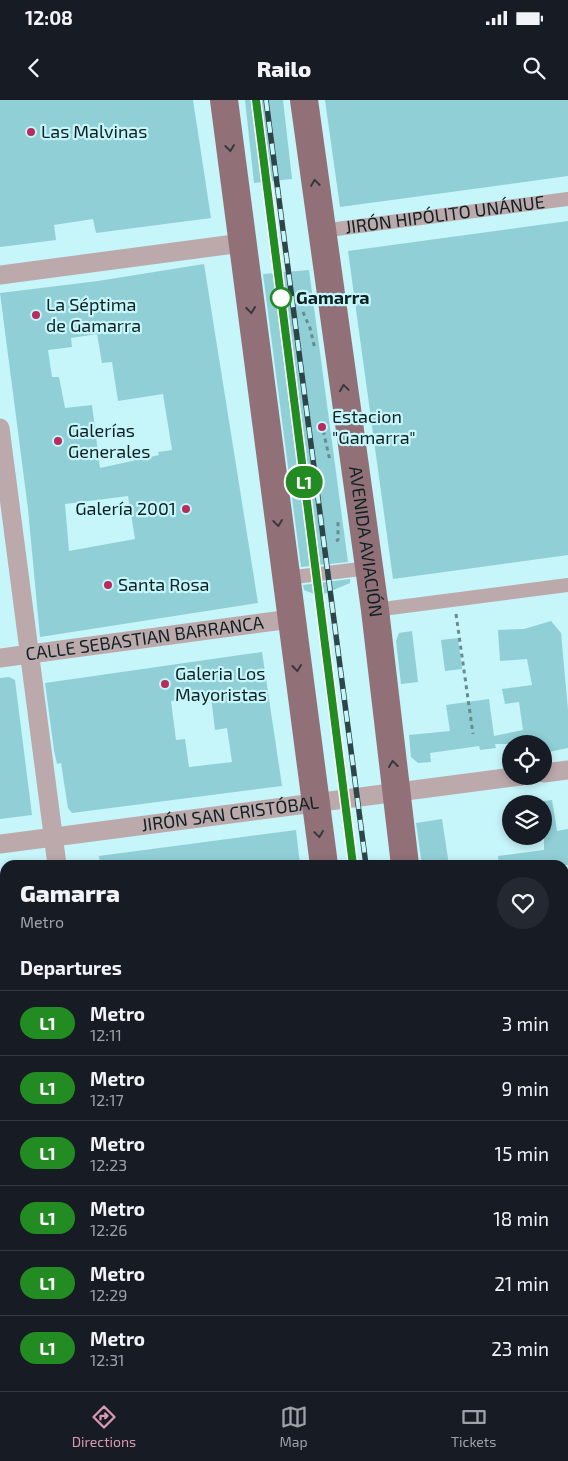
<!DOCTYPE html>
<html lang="en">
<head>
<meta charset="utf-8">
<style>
  :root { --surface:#171b24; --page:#242831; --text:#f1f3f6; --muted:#9ea1a6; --line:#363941; --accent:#d899b1 }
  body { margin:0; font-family:"Exo 2",sans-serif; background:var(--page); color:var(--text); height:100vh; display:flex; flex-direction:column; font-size:19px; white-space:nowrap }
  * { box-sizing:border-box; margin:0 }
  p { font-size:16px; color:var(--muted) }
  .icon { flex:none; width:28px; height:28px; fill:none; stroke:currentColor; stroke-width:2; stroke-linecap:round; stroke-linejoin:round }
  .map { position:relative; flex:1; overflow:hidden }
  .details { position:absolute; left:0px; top:760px; width:569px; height:531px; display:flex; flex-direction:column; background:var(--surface); border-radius:15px 15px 0 0; box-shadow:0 2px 8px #0003 }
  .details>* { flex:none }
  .badge { padding:0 10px; border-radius:16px; font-size:18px; line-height:32px }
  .fabs { position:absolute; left:502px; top:635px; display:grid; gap:10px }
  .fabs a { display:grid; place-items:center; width:50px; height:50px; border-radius:50%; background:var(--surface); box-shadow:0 2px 8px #0003; font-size:25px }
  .map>.badge { position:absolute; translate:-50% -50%; box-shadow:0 0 0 2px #fff }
  h2 { padding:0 20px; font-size:19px; line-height:45px }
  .round { display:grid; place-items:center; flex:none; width:52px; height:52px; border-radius:26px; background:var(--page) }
  .headline { display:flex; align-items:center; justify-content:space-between; height:85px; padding:0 20px }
  h1 { font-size:24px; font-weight:800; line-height:38px }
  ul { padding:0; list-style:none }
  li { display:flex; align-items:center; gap:15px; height:65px; padding:0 20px; border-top:1px solid var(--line) }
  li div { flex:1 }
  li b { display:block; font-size:19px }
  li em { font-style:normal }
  li .badge { min-width:55px; font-weight:700; text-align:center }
  .status { display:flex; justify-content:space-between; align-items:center; height:35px; padding:0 25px; background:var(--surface); direction:ltr }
  .status svg { height:14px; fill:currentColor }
  header { display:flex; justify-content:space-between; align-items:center; height:65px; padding:0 20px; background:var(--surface); font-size:22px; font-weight:800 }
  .tab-bar { display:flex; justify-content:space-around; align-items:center; height:70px; border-top:1px solid var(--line); background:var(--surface); font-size:14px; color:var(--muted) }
  .tab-bar a { display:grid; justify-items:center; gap:2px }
  .tab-bar .selected { color:var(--accent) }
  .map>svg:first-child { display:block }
  .building { fill:#90cfd6; fill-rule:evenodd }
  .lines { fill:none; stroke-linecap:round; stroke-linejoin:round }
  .path { stroke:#6a8b8e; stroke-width:3; stroke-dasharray:4 4; stroke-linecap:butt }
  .pedestrian { stroke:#bba9ac; stroke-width:14 }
  .minor { stroke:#bba9ac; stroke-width:19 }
  .primary { stroke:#917177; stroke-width:28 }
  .rail-casing { stroke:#2d4547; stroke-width:5.5 }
  .rail { stroke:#c6f5fa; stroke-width:4; stroke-dasharray:11; stroke-linecap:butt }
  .oneway { stroke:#35393c }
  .line-casing { stroke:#fff; stroke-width:11 }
  .line { stroke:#228b22; stroke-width:8 }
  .poi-dot { fill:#b92b5c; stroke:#c6f5fa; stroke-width:2 }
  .stop-dot { fill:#fff; stroke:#228b22; stroke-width:2.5 }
  .labels { text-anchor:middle; stroke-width:4.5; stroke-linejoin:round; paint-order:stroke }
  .poi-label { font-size:18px; fill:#0e2123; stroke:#c6f5fa; text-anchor:start }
  .street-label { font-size:18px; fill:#0e2123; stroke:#c6f5fa }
  .stop-label { font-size:18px; font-weight:bold; fill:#0e2123; stroke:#c6f5fa; text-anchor:start }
</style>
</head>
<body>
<div class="status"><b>12:08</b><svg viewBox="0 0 49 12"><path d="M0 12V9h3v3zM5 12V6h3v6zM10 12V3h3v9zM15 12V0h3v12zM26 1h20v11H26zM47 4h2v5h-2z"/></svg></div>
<header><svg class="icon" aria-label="back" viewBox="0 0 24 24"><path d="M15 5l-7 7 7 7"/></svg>Railo<svg class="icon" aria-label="search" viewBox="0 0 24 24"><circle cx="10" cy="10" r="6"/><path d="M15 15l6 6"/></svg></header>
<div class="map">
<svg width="568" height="1291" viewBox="0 0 568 1291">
  <rect width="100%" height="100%" fill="#c6f5fa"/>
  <g class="building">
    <polygon points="0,0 193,0 211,118 96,133 93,119 54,125 56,140 0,147"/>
    <polygon points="245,0 283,0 292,79 254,83"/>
    <polygon points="325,0 568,0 568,76 340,107"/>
    <polygon points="568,121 568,455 393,479 348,151"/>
    <path d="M 204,164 L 258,503 L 40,537 L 28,409 L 0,193 L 98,181 ZM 97,234 L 102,263 L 112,262 L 118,301 L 163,294 L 172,350 L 158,352 L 159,355 L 100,368 L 92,305 L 65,308 L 59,277 L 52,277 L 48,250 L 72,247 L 71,238 ZM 128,396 L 135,439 L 69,451 L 65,404 Z"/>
    <polygon points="309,170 348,462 301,467 263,174"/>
    <polygon points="350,479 350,483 319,496 304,490 303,485"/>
    <polygon points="551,521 561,533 568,610 568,648 544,653 544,644 495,644 496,648 480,650 479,646 430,653 431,662 418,663 411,657 409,635 450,631 446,605 489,599 494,636 523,630 519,602 505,604 502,589 532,585 527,559 500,561 498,530 524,529"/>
    <polygon points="412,531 418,582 401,584 396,541 399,533"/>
    <polygon points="458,538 462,569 445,571 441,540"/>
    <path d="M 262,552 L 282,686 L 72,713 L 68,708 L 61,663 L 57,664 L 54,650 L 45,583 ZM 211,597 L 215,630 L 227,628 L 232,662 L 189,667 L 185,639 L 176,640 L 171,601 Z"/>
    <polygon points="9,577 15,580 32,715 0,719 0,578"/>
    <polygon points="552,700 557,731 568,729 568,765 499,765 498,756 544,750 544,701"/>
    <polygon points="442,719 449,765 422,765 416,723"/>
    <polygon points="296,730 300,765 100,765 99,756"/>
  </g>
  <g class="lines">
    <g class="path">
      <polyline points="303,212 310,228 315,249"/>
      <polyline points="320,325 322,325 330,361"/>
      <polyline points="336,441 338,440 338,420"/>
      <polyline points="456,514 473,634"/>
    </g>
    <g class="pedestrian">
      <path id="s1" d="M 321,131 L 568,99"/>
      <polyline points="286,478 369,468"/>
      <polyline points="375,510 568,485"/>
      <polyline points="0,1224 5,1223"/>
    </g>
    <g class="minor">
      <polyline points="0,175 242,143"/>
      <polyline points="0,328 57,765"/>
      <path id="s2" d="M 0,558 L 291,519"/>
      <polyline points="544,673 568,670"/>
      <path id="s3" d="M 0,744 L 521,676"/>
      <polyline points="0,911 5,911"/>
      <polyline points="564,988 568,988"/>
      <polyline points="0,1062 5,1061"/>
      <polyline points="127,1286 127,1291"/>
    </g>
    <g class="primary">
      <polyline points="224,0 324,765"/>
      <path id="s4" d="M 304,0 L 375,510 L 405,765"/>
      <polyline points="391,1286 391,1291"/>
      <polyline points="472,1286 472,1291"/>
    </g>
    <g class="rail-casing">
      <g id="rail">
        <polyline points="256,0 353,765"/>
        <polyline points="266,0 366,765"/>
        <polyline points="419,1286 420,1291"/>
        <polyline points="433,1286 434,1291"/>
      </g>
    </g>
    <use href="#rail" class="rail"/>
  </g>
  <defs><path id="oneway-chevron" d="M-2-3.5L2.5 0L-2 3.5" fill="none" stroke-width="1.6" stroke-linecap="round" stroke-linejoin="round" transform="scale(1.25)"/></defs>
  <g class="oneway">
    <use href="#oneway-chevron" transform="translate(230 48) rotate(83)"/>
    <use href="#oneway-chevron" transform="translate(315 83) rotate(-97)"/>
    <use href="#oneway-chevron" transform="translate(251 210) rotate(83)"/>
    <use href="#oneway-chevron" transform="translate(344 288) rotate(-98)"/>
    <use href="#oneway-chevron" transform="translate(278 423) rotate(83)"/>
    <use href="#oneway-chevron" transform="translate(297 568) rotate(83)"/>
    <use href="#oneway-chevron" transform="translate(393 664) rotate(-97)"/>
    <use href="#oneway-chevron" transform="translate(319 734) rotate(82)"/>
  </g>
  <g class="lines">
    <g class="line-casing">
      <polyline id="line" points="256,0 353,765"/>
    </g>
    <use href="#line" class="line"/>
  </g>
  <g class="poi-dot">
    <circle cx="31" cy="32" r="5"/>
    <circle cx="36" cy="215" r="5"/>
    <circle cx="322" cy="327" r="5"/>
    <circle cx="58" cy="341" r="5"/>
    <circle cx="186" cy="409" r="5"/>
    <circle cx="108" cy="485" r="5"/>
    <circle cx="165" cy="584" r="5"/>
  </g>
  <circle class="stop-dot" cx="281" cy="198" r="10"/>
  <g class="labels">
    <g class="poi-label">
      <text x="41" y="38">Las Malvinas</text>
      <text x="46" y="211">La Séptima<tspan x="46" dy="21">de Gamarra</tspan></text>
      <text x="332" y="323">Estacion<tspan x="332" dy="21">"Gamarra"</tspan></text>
      <text x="68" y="337">Galerías<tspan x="68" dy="21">Generales</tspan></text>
      <text x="176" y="415" text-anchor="end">Galería 2001</text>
      <text x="118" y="491">Santa Rosa</text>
      <text x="175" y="580">Galeria Los<tspan x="175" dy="21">Mayoristas</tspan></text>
    </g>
    <g class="street-label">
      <text dy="6" stroke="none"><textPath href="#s1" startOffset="125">JIRÓN HIPÓLITO UNÁNUE</textPath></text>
      <text dy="6" stroke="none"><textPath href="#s4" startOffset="446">AVENIDA AVIACIÓN</textPath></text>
      <text dy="6" stroke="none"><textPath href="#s2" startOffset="146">CALLE SEBASTIAN BARRANCA</textPath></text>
      <text dy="6" stroke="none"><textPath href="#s3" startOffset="232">JIRÓN SAN CRISTÓBAL</textPath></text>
    </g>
    <g class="stop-label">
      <text x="296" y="204">Gamarra</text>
    </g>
  </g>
</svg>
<div class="fabs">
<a><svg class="icon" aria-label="locate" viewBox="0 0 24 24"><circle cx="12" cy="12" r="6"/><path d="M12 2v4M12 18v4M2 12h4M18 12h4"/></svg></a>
<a><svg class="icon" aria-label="layers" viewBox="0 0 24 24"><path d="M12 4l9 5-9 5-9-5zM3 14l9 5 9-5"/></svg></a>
</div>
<b class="badge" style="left:304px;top:382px;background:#228b22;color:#fff">L1</b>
<section class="details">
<div class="headline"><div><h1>Gamarra</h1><p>Metro</p></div><a class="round"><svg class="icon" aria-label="heart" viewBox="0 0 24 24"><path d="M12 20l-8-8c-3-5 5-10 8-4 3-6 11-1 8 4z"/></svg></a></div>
<h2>Departures</h2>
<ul>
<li><span class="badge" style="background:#228b22;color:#fff">L1</span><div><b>Metro</b><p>12:11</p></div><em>3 min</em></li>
<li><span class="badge" style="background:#228b22;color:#fff">L1</span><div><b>Metro</b><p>12:17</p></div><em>9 min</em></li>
<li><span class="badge" style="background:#228b22;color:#fff">L1</span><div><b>Metro</b><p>12:23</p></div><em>15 min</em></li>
<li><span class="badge" style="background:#228b22;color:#fff">L1</span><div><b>Metro</b><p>12:26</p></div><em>18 min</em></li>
<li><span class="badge" style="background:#228b22;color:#fff">L1</span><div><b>Metro</b><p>12:29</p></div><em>21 min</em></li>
<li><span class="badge" style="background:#228b22;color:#fff">L1</span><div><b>Metro</b><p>12:31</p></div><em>23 min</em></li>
</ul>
</section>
</div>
<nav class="tab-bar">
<a class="selected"><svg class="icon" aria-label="directions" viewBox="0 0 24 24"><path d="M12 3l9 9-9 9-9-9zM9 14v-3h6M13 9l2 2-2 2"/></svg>Directions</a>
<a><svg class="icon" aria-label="map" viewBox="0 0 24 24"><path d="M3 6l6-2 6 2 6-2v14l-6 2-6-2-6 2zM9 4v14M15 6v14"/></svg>Map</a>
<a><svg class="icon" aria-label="tickets" viewBox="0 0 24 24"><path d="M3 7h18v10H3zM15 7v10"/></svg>Tickets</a>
</nav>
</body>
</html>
